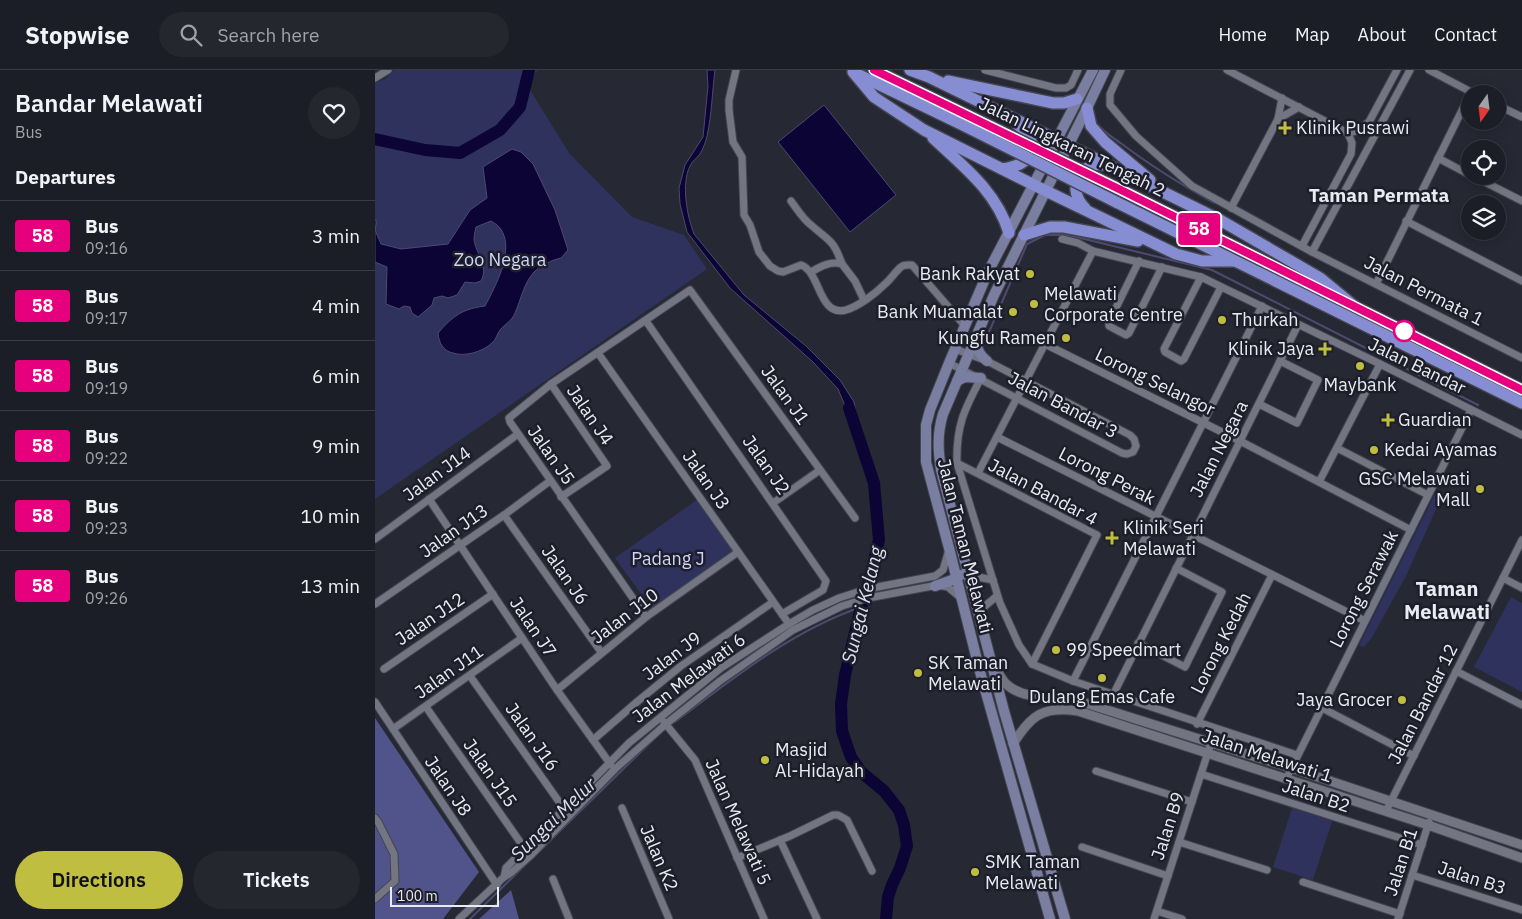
<!DOCTYPE html>
<html lang="en">
<head>
<meta charset="utf-8">
<style>
  :root { --surface:#1c1e27; --page:#25272f; --text:#f1f3f6; --muted:#a0a2a7; --line:#3a3c44; --accent:#c0be40 }
  body { margin:0; font-family:"IBM Plex Sans",sans-serif; background:var(--page); color:var(--text); height:100vh; display:flex; flex-direction:column; font-size:19px; white-space:nowrap }
  * { box-sizing:border-box; margin:0 }
  p { font-size:16px; color:var(--muted) }
  .icon { flex:none; width:28px; height:28px; fill:none; stroke:currentColor; stroke-width:2; stroke-linecap:round; stroke-linejoin:round }
  .map { position:relative; flex:1; overflow:hidden }
  .side { display:flex; flex-direction:column; background:var(--surface); width:375px }
  .side>* { flex:none }
  .badge { padding:0 10px; border-radius:4px; font-size:18px; line-height:32px }
  .needle { width:32px; rotate:194deg }
  .tools { position:absolute; left:1086px; top:15px; display:grid; gap:10px }
  .tools a { display:grid; place-items:center; width:45px; height:45px; border-radius:50%; background:var(--surface); box-shadow:0 2px 12px #0003,0 0 0 1px var(--line); font-size:25px }
  .scale { position:absolute; left:15px; bottom:12px; width:109px; box-sizing:border-box; padding-left:5px; border:2px solid #e9ebf3; border-top:0; font-size:14px; line-height:18px; white-space:nowrap; color:#e9ebf3; -webkit-text-stroke:4px #1d1e2a; paint-order:stroke }
  .map>.badge { position:absolute; translate:-50% -50%; box-shadow:0 0 0 2px #fff }
  h2 { padding:0 15px; font-size:19px; line-height:45px }
  .round { display:grid; place-items:center; flex:none; width:52px; height:52px; border-radius:26px; background:var(--page) }
  .overview { display:flex; align-items:center; justify-content:space-between; height:85px; padding:0 15px }
  h1 { font-size:24px; font-weight:600; line-height:38px }
  .button { display:flex; gap:10px; margin-top:auto; padding:10px 15px }
  .button a { flex:1; height:58px; border-radius:30px; background:var(--accent); color:#111; font-size:20px; font-weight:600; line-height:58px; text-align:center }
  .button a+a { background:var(--page); color:var(--text) }
  ul { padding:0; list-style:none }
  li { display:flex; align-items:center; gap:15px; height:70px; padding:0 15px; border-top:1px solid var(--line) }
  li div { flex:1 }
  li b { display:block; font-size:19px }
  li em { font-style:normal }
  li .badge { min-width:55px; font-weight:700; text-align:center }
  header { display:flex; align-items:center; gap:30px; box-sizing:border-box; height:70px; padding:0 25px; background:var(--surface); border-bottom:1px solid var(--line) }
  header strong { font-size:24px }
  nav { display:flex; gap:28px; margin-inline-start:auto; font-size:18px }
  .search { width:350px; height:45px; background:var(--page); display:flex; align-items:center; gap:12px; box-sizing:border-box; padding:0 18px; border-radius:28px; color:var(--muted); font-size:19px }
  main { display:flex; flex:1; min-height:0 }
  .map>svg:first-child { display:block }
  .green { fill:#2f325c }
  .forest { fill:#50548a }
  .water { fill:#0b0434; stroke:#4e496d }
  .lines { fill:none; stroke-linecap:round; stroke-linejoin:round }
  .stream { stroke:#4e496d; stroke-width:2 }
  .river { stroke:#0b0434; stroke-width:12 }
  .minor-casing { stroke:#43454f; stroke-width:9 }
  .tertiary-casing { stroke:#43454f; stroke-width:11 }
  .secondary-casing { stroke:#43454f; stroke-width:12 }
  .trunk-casing { stroke:#43454f; stroke-width:14 }
  .minor { stroke:#737583; stroke-width:7 }
  .tertiary { stroke:#737583; stroke-width:9 }
  .secondary { stroke:#7a7ea1; stroke-width:10 }
  .trunk { stroke:#878dd2; stroke-width:11 }
  .trunk-bridge-casing { stroke:#43454f; stroke-width:14; stroke-linecap:butt }
  .trunk-bridge { stroke:#878dd2; stroke-width:11 }
  .line-casing { stroke:#fff; stroke-width:11 }
  .line { stroke:#e6007e; stroke-width:8 }
  .poi-dot { fill:#c0be40; stroke:#1d1e2a; stroke-width:2 }
  .stop-dot { fill:#fff; stroke:#e6007e; stroke-width:2.5 }
  .labels { text-anchor:middle; stroke-width:5; stroke-linejoin:round; paint-order:stroke }
  .poi-label { font-size:18px; fill:#e9ebf3; stroke:#1d1e2a; text-anchor:start }
  .street-label { font-size:18px; fill:#e9ebf3; stroke:#1d1e2a }
  .park-label { font-size:18px; fill:#d0d5f7; stroke:#1d1e2a }
  .neighbourhood-label { font-size:19px; font-weight:bold; fill:#e9ebf3; stroke:#1d1e2a }
  .water-label { font-size:19px; font-style:italic; fill:#dee0f1; stroke:#1d1e2a }
  .quarter-label { font-size:20px; font-weight:bold; fill:#e9ebf3; stroke:#1d1e2a }
</style>
</head>
<body>
<header>
<strong>Stopwise</strong>
<div class="search"><svg class="icon" aria-label="search" viewBox="0 0 24 24"><circle cx="10" cy="10" r="6"/><path d="M15 15l6 6"/></svg>Search here</div>
<nav><a>Home</a><a>Map</a><a>About</a><a>Contact</a></nav>
</header>
<main>
<section class="side">
<div class="overview"><div><h1>Bandar Melawati</h1><p>Bus</p></div><a class="round"><svg class="icon" aria-label="heart" viewBox="0 0 24 24"><path d="M12 20l-8-8c-3-5 5-10 8-4 3-6 11-1 8 4z"/></svg></a></div>
<h2>Departures</h2>
<ul>
<li><span class="badge" style="background:#e6007e;color:#fff">58</span><div><b>Bus</b><p>09:16</p></div><em>3 min</em></li>
<li><span class="badge" style="background:#e6007e;color:#fff">58</span><div><b>Bus</b><p>09:17</p></div><em>4 min</em></li>
<li><span class="badge" style="background:#e6007e;color:#fff">58</span><div><b>Bus</b><p>09:19</p></div><em>6 min</em></li>
<li><span class="badge" style="background:#e6007e;color:#fff">58</span><div><b>Bus</b><p>09:22</p></div><em>9 min</em></li>
<li><span class="badge" style="background:#e6007e;color:#fff">58</span><div><b>Bus</b><p>09:23</p></div><em>10 min</em></li>
<li><span class="badge" style="background:#e6007e;color:#fff">58</span><div><b>Bus</b><p>09:26</p></div><em>13 min</em></li>
</ul>
<div class="button"><a>Directions</a><a>Tickets</a></div>
</section>
<div class="map">
<svg width="1147" height="849" viewBox="0 0 1147 849">
  <rect width="100%" height="100%" fill="#262834"/>
  <g class="green">
    <polygon points="19,0 164,0 161,2 154,18 194,83 257,147 309,165 332,199 0,429 0,13 10,9"/>
    <polygon points="1060,424 1063,424 1066,428 1031,506 996,569 989,577 984,575"/>
    <polygon points="323,429 360,480 277,539 240,488"/>
    <polygon points="1136,527 1147,533 1147,622 1099,597"/>
    <polygon points="917,738 957,751 938,810 898,797"/>
  </g>
  <g class="forest">
    <polygon points="0,648 104,802 68,849 0,849"/>
    <polygon points="136,820 144,849 104,849"/>
  </g>
  <g class="water">
    <path d="M 332,0 L 340,0 C 337,22 337,44 332,66 C 331,71 328,79 325,84 C 322,88 317,91 315,96 C 306,114 312,146 319,164 L 369,225 L 431,276 L 465,310 L 479,332 L 483,353 L 478,355 L 463,319 L 438,292 L 355,218 L 312,162 L 305,134 L 304,118 L 310,95 L 328,67 L 333,16 Z"/>
    <polygon points="449,35 521,125 475,162 403,72"/>
    <path d="M 137,79 L 146,82 L 158,94 L 180,140 L 193,180 L 186,188 C 177,190 166,195 159,202 C 149,213 146,229 140,243 C 137,251 130,254 125,260 C 122,264 121,270 117,273 C 107,282 90,287 78,283 C 68,281 64,273 63,263 C 78,246 87,239 110,236 C 120,217 141,179 125,158 C 123,155 119,153 116,151 L 101,157 C 100,161 99,166 99,170 C 101,184 114,196 106,211 L 100,213 L 90,212 L 82,225 L 73,228 L 67,226 L 59,228 L 57,235 L 43,247 L 37,243 L 35,237 L 29,236 L 24,239 L 11,234 L 12,197 L 0,192 L 0,150 L 2,151 L 0,160 L 6,174 L 26,179 L 73,174 L 95,140 L 112,128 L 108,97 Z"/>
  </g>
  <g class="lines">
    <g class="stream">
      <path d="M 720,51 C 727,61 737,67 747,74 C 776,96 807,115 839,133"/>
      <polyline points="608,276 652,174 670,165 693,165 837,200 1103,335"/>
      <path d="M 300,652 C 358,608 417,561 486,537"/>
      <polyline points="95,849 280,668"/>
    </g>
    <g class="river">
      <polyline points="0,69 50,80 85,83 125,60 145,37 154,0"/>
      <polyline points="474,338 499,413 504,470 495,508 486,537 470,605 466,634 467,661 476,687 486,702 509,721 524,740 529,755 532,776 525,798 517,815 513,827 511,849"/>
    </g>
    <g class="minor-casing">
      <g id="minor">
        <path d="M 361,0 L 354,30 L 354,40 L 358,72 L 367,87 L 369,145 L 375,155 L 384,182 L 395,196 L 403,201 L 408,202 L 426,195 C 446,202 443,247 471,240 C 484,236 500,224 510,214 C 516,209 520,202 526,197 C 529,194 532,195 537,195 L 590,256"/>
        <polyline points="610,0 681,18 691,18 696,15 703,0"/>
        <polyline points="746,0 735,24 735,35 761,66 817,116 937,182 1147,288"/>
        <polyline points="852,0 973,63 981,61 994,52 1022,0"/>
        <polyline points="1054,0 1100,24"/>
        <polyline points="0,8 13,0"/>
        <polyline points="1122,35 1147,47"/>
        <polyline points="903,49 924,37"/>
        <polyline points="1063,88 1095,105"/>
        <polyline points="1098,106 1147,131"/>
        <path d="M 416,131 C 422,139 428,149 436,155 C 455,172 458,169 467,194"/>
        <polyline points="856,138 903,49 907,28"/>
        <polyline points="1031,151 1147,211"/>
        <polyline points="687,169 703,173 718,181 826,207 1005,294 1147,365"/>
        <polyline points="927,176 976,84 977,73 973,63"/>
        <polyline points="937,182 1035,0"/>
        <polyline points="764,191 734,252 734,256 751,265 754,263 787,197"/>
        <path d="M 436,202 C 446,196 456,191 467,194 L 480,211 L 489,230"/>
        <polyline points="826,207 789,279 790,282 806,291 809,289 846,217"/>
        <polyline points="1001,214 1095,24"/>
        <polyline points="271,251 451,511 448,520 407,544"/>
        <polyline points="670,274 865,371 1036,460"/>
        <polyline points="223,283 414,554"/>
        <polyline points="574,293 747,383 752,384 758,382 761,376 759,369 755,365 612,291 580,279"/>
        <path d="M 606,308 C 589,340 581,356 582,393 L 625,533 L 644,575 L 657,594 L 698,611 L 922,685"/>
        <polyline points="176,314 232,396 186,427"/>
        <polyline points="884,334 922,353 943,310 905,291"/>
        <polyline points="622,367 990,551"/>
        <polyline points="962,378 1053,425"/>
        <polyline points="582,393 722,465 657,594"/>
        <polyline points="603,403 718,181"/>
        <polyline points="944,412 1005,294"/>
        <polyline points="54,429 182,620 236,695"/>
        <polyline points="398,433 445,400"/>
        <polyline points="129,445 226,582"/>
        <polyline points="0,469 143,364"/>
        <polyline points="593,505 618,510"/>
        <polyline points="1128,508 1147,518"/>
        <polyline points="0,534 129,445 175,411"/>
        <polyline points="604,541 622,526"/>
        <polyline points="271,547 135,352 134,348 176,314 315,220 480,448"/>
        <polyline points="763,573 810,597 847,522 801,498"/>
        <polyline points="9,599 118,524"/>
        <polyline points="1081,601 1147,635"/>
        <polyline points="95,606 192,743"/>
        <polyline points="698,611 887,236"/>
        <polyline points="182,620 271,547 363,482"/>
        <polyline points="738,625 923,255"/>
        <polyline points="0,632 122,815"/>
        <polyline points="51,637 152,782"/>
        <polyline points="947,638 1039,686"/>
        <polyline points="289,652 320,690 389,849"/>
        <polyline points="822,654 897,505"/>
        <polyline points="18,659 147,568"/>
        <polyline points="218,670 263,631 306,596 398,532"/>
        <polyline points="721,701 817,732"/>
        <polyline points="826,704 1047,775"/>
        <polyline points="911,709 1096,340"/>
        <polyline points="247,738 294,849"/>
        <polyline points="1011,741 1147,470"/>
        <polyline points="0,748 3,752 19,784 20,811 0,829"/>
        <polyline points="405,770 442,849"/>
        <polyline points="804,772 892,800"/>
        <polyline points="707,777 793,806"/>
        <polyline points="362,788 415,766 458,745 463,745 472,750 497,801"/>
        <polyline points="1037,805 1147,840"/>
        <polyline points="129,807 131,798 254,673 346,598 414,554 438,540 464,528 492,519 560,506 568,500 573,483"/>
        <polyline points="178,809 194,849"/>
        <polyline points="928,812 1025,844"/>
        <polyline points="782,841 807,849"/>
        <polyline points="84,849 129,807 137,802 155,786 240,699 291,654 345,611 418,560 467,536 493,528 563,515 573,517 586,528"/>
        <polyline points="779,849 836,673"/>
        <polyline points="1023,849 1054,752"/>
      </g>
    </g>
    <g class="tertiary-casing">
      <g id="tertiary">
        <path d="M 619,596 C 623,602 626,608 630,613 C 646,629 673,627 694,628 L 916,698 L 1147,775"/>
        <polyline points="851,663 863,681"/>
        <path d="M 638,674 C 656,645 668,636 703,641 L 1053,755 L 1147,788"/>
      </g>
    </g>
    <g class="secondary-casing">
      <g id="secondary">
        <path d="M 602,268 C 601,279 604,284 612,291"/>
        <polyline points="582,311 590,307 606,308"/>
        <polyline points="560,516 577,510 586,505"/>
        <polyline points="675,849 604,598 574,478 551,392 551,355 555,340 574,293 613,202 718,0"/>
        <path d="M 690,849 L 629,641 L 566,400 C 563,380 562,364 568,344 L 619,225 L 712,38 L 730,0"/>
      </g>
    </g>
    <g class="trunk-casing">
      <g id="trunk">
        <polyline points="499,0 594,46"/>
        <polyline points="535,0 554,7 845,150 945,208 979,236"/>
        <polyline points="478,2 499,27 549,60 671,121 801,184 827,191 858,191"/>
        <polyline points="482,4 590,56"/>
        <polyline points="573,11 678,33 689,33 702,29"/>
        <polyline points="712,38 716,56 730,72 775,110"/>
        <path d="M 558,68 C 588,96 622,122 634,163"/>
        <path d="M 627,99 C 657,95 668,76 643,55"/>
        <polyline points="746,120 1147,320"/>
        <polyline points="741,132 1147,333"/>
        <path d="M 710,138 C 691,121 704,90 730,95"/>
        <polyline points="649,165 675,157 689,157 763,171"/>
      </g>
    </g>
    <use href="#minor" class="minor"/>
    <use href="#tertiary" class="tertiary"/>
    <use href="#secondary" class="secondary"/>
    <use href="#trunk" class="trunk"/>
    <g class="trunk-bridge-casing">
      <g id="trunk-bridge">
        <polyline points="594,46 746,120"/>
        <polyline points="590,56 741,132"/>
      </g>
    </g>
    <use href="#trunk-bridge" class="trunk-bridge"/>
  </g>
  <g class="lines">
    <g class="line-casing">
      <polyline id="line" points="499,0 746,120 1147,320"/>
    </g>
    <use href="#line" class="line"/>
  </g>
  <g class="poi-dot">
    <path d="M907.5 50.5h5v5h5v5h-5v5h-5v-5h-5v-5h5z"/>
    <circle cx="655" cy="204" r="5"/>
    <circle cx="659" cy="234" r="5"/>
    <circle cx="638" cy="242" r="5"/>
    <circle cx="847" cy="250" r="5"/>
    <circle cx="691" cy="268" r="5"/>
    <path d="M947.5 271.5h5v5h5v5h-5v5h-5v-5h-5v-5h5z"/>
    <circle cx="985" cy="296" r="5"/>
    <path d="M1010.5 342.5h5v5h5v5h-5v5h-5v-5h-5v-5h5z"/>
    <circle cx="999" cy="380" r="5"/>
    <circle cx="1105" cy="419" r="5"/>
    <path d="M734.5 460.5h5v5h5v5h-5v5h-5v-5h-5v-5h5z"/>
    <circle cx="681" cy="580" r="5"/>
    <circle cx="543" cy="603" r="5"/>
    <circle cx="727" cy="608" r="5"/>
    <circle cx="1027" cy="630" r="5"/>
    <circle cx="390" cy="690" r="5"/>
    <circle cx="600" cy="802" r="5"/>
  </g>
  <circle class="stop-dot" cx="1029" cy="261" r="10"/>
  <g class="labels">
    <g class="poi-label">
      <text x="921" y="64">Klinik Pusrawi</text>
      <text x="645" y="210" text-anchor="end">Bank Rakyat</text>
      <text x="669" y="230">Melawati<tspan x="669" dy="21">Corporate Centre</tspan></text>
      <text x="628" y="248" text-anchor="end">Bank Muamalat</text>
      <text x="857" y="256">Thurkah</text>
      <text x="681" y="274" text-anchor="end">Kungfu Ramen</text>
      <text x="939" y="285" text-anchor="end">Klinik Jaya</text>
      <text x="985" y="321" text-anchor="middle">Maybank</text>
      <text x="1023" y="356">Guardian</text>
      <text x="1009" y="386">Kedai Ayamas</text>
      <text x="1095" y="415" text-anchor="end">GSC Melawati<tspan x="1095" dy="21">Mall</tspan></text>
      <text x="748" y="464">Klinik Seri<tspan x="748" dy="21">Melawati</tspan></text>
      <text x="691" y="586">99 Speedmart</text>
      <text x="553" y="599">SK Taman<tspan x="553" dy="21">Melawati</tspan></text>
      <text x="727" y="633" text-anchor="middle">Dulang Emas Cafe</text>
      <text x="1017" y="636" text-anchor="end">Jaya Grocer</text>
      <text x="400" y="686">Masjid<tspan x="400" dy="21">Al-Hidayah</tspan></text>
      <text x="610" y="798">SMK Taman<tspan x="610" dy="21">Melawati</tspan></text>
    </g>
    <g class="street-label">
      <text transform="translate(697 77) rotate(26)" y="6">Jalan Lingkaran Tengah 2</text>
      <text transform="translate(1049 221) rotate(27)" y="6">Jalan Permata 1</text>
      <text transform="translate(1042 296) rotate(26)" y="6">Jalan Bandar</text>
      <text transform="translate(780 312) rotate(26)" y="6">Lorong Selangor</text>
      <text transform="translate(410 325) rotate(54)" y="6">Jalan J1</text>
      <text transform="translate(688 335) rotate(28)" y="6">Jalan Bandar 3</text>
      <text transform="translate(215 345) rotate(56)" y="6">Jalan J4</text>
      <text transform="translate(844 379) rotate(-63)" y="6">Jalan Negara</text>
      <text transform="translate(176 385) rotate(55)" y="6">Jalan J5</text>
      <text transform="translate(391 395) rotate(55)" y="6">Jalan J2</text>
      <text transform="translate(62 404) rotate(-36)" y="6">Jalan J14</text>
      <text transform="translate(732 406) rotate(27)" y="6">Lorong Perak</text>
      <text transform="translate(331 410) rotate(55)" y="6">Jalan J3</text>
      <text transform="translate(668 422) rotate(28)" y="6">Jalan Bandar 4</text>
      <text transform="translate(79 461) rotate(-35)" y="6">Jalan J13</text>
      <text transform="translate(590 476) rotate(76)" y="6">Jalan Taman Melawati</text>
      <text transform="translate(190 505) rotate(55)" y="6">Jalan J6</text>
      <text transform="translate(989 519) rotate(-63)" y="6">Lorong Serawak</text>
      <text transform="translate(250 546) rotate(-37)" y="6">Jalan J10</text>
      <text transform="translate(55 549) rotate(-34)" y="6">Jalan J12</text>
      <text transform="translate(158 557) rotate(56)" y="6">Jalan J7</text>
      <text transform="translate(846 573) rotate(-63)" y="6">Lorong Kedah</text>
      <text transform="translate(297 586) rotate(-37)" y="6">Jalan J9</text>
      <text transform="translate(74 602) rotate(-35)" y="6">Jalan J11</text>
      <text transform="translate(314 608) rotate(-37)" y="6">Jalan Melawati 6</text>
      <text transform="translate(1048 634) rotate(-63)" y="6">Jalan Bandar 12</text>
      <text transform="translate(157 667) rotate(55)" y="6">Jalan J16</text>
      <text transform="translate(892 686) rotate(18)" y="6">Jalan Melawati 1</text>
      <text transform="translate(115 703) rotate(55)" y="6">Jalan J15</text>
      <text transform="translate(73 716) rotate(56)" y="6">Jalan J8</text>
      <text transform="translate(941 726) rotate(18)" y="6">Jalan B2</text>
      <text transform="translate(363 752) rotate(66)" y="6">Jalan Melawati 5</text>
      <text transform="translate(793 756) rotate(-72)" y="6">Jalan B9</text>
      <text transform="translate(284 788) rotate(67)" y="6">Jalan K2</text>
      <text transform="translate(1026 792) rotate(-72)" y="6">Jalan B1</text>
      <text transform="translate(1097 808) rotate(18)" y="6">Jalan B3</text>
    </g>
    <g class="park-label">
      <text x="125" y="196">Zoo Negara</text>
      <text x="293" y="495">Padang J</text>
    </g>
    <g class="neighbourhood-label">
      <text x="1004" y="132">Taman Permata</text>
    </g>
    <g class="water-label">
      <text transform="translate(487 535) rotate(-76)" y="7">Sungai Kelang</text>
      <text transform="translate(178 749) rotate(-44)" y="7">Sungai Melur</text>
    </g>
    <g class="quarter-label">
      <text x="1072" y="526">Taman<tspan x="1072" dy="23">Melawati</tspan></text>
    </g>
  </g>
</svg>
<div class="tools">
<a><svg class="needle" viewBox="-14 -14 28 28"><path d="M0-13l5 13h-10z" fill="#e53935"/><path d="M0 13l5-13h-10z" fill="#a0a2a7"/></svg></a>
<a><svg class="icon" aria-label="locate" viewBox="0 0 24 24"><circle cx="12" cy="12" r="6"/><path d="M12 2v4M12 18v4M2 12h4M18 12h4"/></svg></a>
<a><svg class="icon" aria-label="layers" viewBox="0 0 24 24"><path d="M12 4l9 5-9 5-9-5zM3 14l9 5 9-5"/></svg></a>
</div>
<div class="scale">100 m</div>
<b class="badge" style="left:824px;top:159px;background:#e6007e;color:#fff">58</b>
</div>
</main>
</body>
</html>
